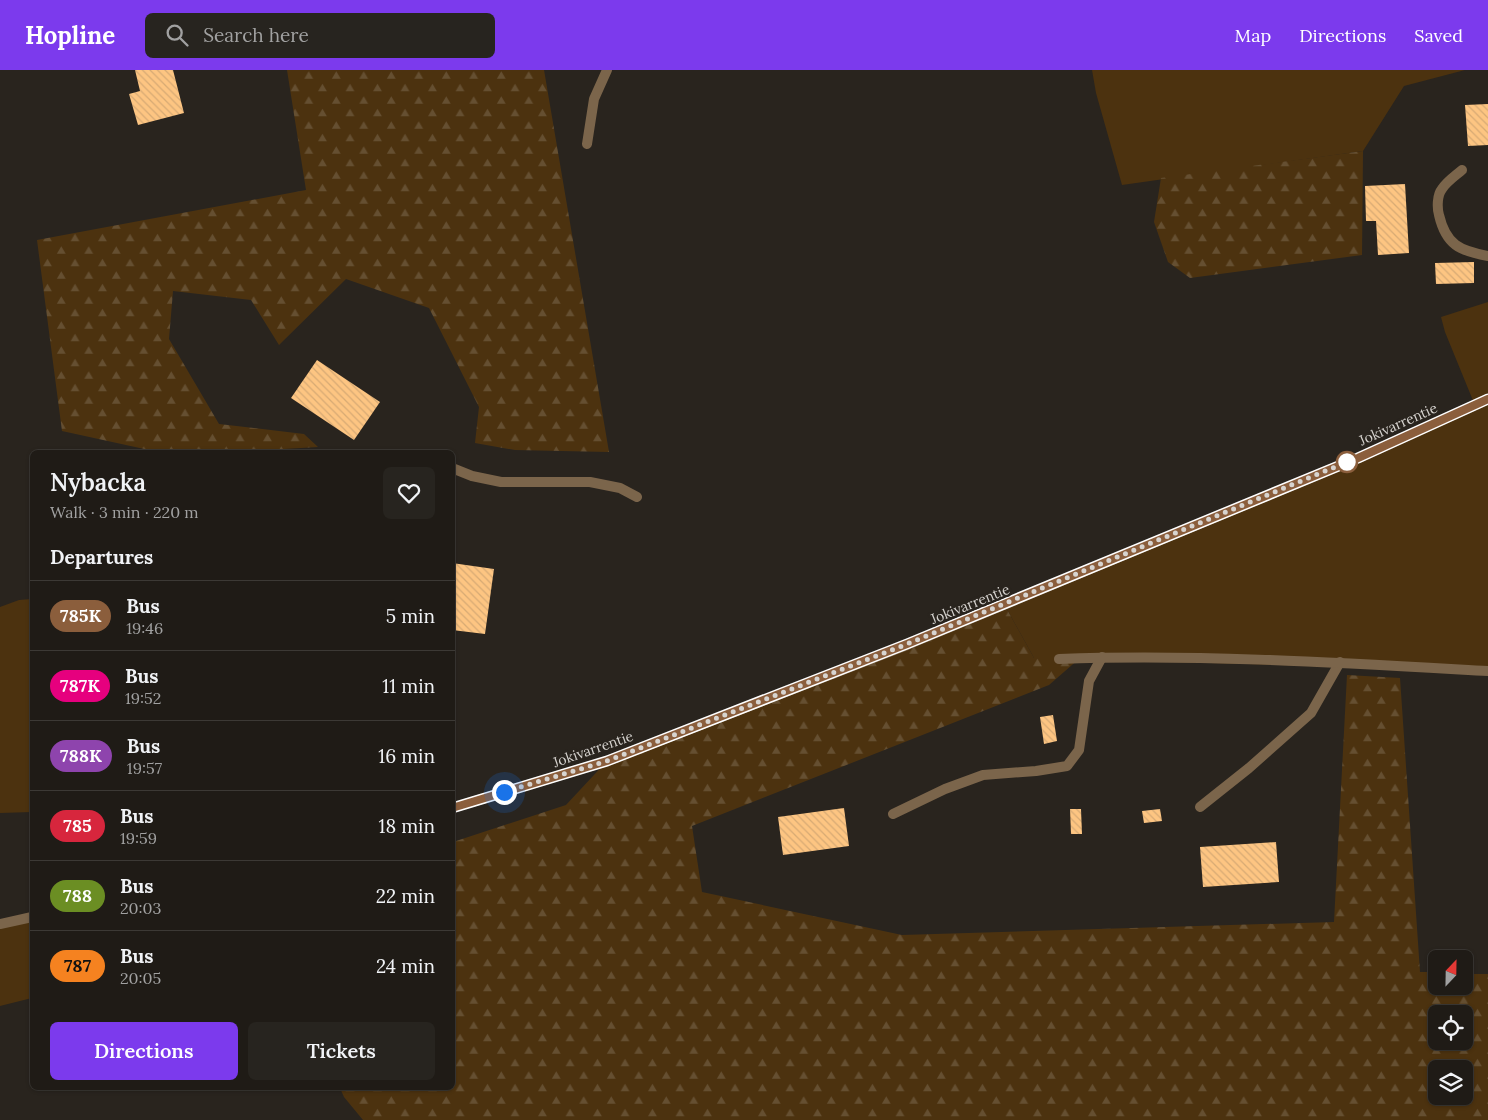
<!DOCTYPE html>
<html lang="en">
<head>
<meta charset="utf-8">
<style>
  :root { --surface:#1f1b16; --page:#27241f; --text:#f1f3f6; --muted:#a1a1a1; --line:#3c3935; --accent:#7c3aed }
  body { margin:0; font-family:Lora,serif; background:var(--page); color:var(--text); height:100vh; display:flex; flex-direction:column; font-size:19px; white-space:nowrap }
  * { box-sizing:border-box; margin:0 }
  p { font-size:16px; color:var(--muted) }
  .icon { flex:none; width:28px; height:28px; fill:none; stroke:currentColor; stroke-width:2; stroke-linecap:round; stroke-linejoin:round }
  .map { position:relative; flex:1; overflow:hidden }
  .details { position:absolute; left:30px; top:380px; width:425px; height:640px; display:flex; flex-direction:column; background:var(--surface); border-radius:8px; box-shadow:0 1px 4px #0004,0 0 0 1px var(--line) }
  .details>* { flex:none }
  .badge { padding:0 10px; border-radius:16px; font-size:18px; line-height:32px }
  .needle { width:32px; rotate:22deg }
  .fabs { position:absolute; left:1428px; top:880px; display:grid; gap:10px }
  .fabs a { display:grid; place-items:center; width:45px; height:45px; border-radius:8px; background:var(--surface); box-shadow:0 1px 4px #0004,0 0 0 1px var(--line); font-size:25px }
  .you { position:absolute; width:25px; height:25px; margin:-12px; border:4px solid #fff; border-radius:50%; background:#1a73e8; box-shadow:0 0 0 8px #1a73e833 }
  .map>.badge { position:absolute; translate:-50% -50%; box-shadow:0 0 0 2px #fff }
  h2 { padding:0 20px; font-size:19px; line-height:45px }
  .round { display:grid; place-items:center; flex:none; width:52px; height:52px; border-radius:8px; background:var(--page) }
  .head { display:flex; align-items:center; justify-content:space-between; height:85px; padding:0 20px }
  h1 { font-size:24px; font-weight:600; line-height:38px }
  .primary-button { display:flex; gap:10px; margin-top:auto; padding:10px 20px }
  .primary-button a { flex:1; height:58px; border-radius:8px; background:var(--accent); color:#fff; font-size:20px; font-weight:600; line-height:58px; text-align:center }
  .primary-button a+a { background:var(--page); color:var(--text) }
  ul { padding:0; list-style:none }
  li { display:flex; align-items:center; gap:15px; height:70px; padding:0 20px; border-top:1px solid var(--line) }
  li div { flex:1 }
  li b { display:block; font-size:19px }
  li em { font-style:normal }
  li .badge { min-width:55px; font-weight:700; text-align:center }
  header { display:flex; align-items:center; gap:30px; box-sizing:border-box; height:70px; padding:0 25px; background:var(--accent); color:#fff }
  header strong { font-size:24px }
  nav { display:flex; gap:28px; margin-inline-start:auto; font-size:18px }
  .search { width:350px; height:45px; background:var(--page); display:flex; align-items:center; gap:12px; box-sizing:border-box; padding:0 18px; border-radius:8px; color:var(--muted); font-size:19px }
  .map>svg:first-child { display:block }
  .green { fill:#4c320f }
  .forest { fill:url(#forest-firs); fill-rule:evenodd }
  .building { fill:url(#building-back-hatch) }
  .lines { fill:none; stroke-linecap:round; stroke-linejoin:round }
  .service { stroke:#7b654b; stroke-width:10 }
  .minor { stroke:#7b654b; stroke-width:10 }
  .tertiary { stroke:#7b654b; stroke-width:10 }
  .line-casing { stroke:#fff; stroke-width:11 }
  .line { stroke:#8b5e3c; stroke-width:8 }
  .walk { stroke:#d7d4d0; stroke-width:5; stroke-dasharray:0 9 }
  .stop-dot { fill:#fff; stroke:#8b5e3c; stroke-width:2.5 }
  .labels { text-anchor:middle; stroke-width:5; stroke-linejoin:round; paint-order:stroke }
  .street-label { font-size:14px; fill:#d7d4d0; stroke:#29241e }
</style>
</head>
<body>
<header>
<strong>Hopline</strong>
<div class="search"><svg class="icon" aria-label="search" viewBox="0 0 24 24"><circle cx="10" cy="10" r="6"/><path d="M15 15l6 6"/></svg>Search here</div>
<nav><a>Map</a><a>Directions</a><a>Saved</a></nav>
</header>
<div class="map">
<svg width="1488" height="1050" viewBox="0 0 1488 1050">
  <defs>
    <pattern id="forest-firs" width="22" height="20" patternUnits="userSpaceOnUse" patternTransform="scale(1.25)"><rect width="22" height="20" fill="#4c320f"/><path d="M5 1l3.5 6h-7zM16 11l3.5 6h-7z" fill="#654f31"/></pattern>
    <pattern id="building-back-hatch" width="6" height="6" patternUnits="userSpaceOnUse" patternTransform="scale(1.25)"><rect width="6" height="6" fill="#fdc582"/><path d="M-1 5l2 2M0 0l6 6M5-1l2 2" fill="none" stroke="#d7aa74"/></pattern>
  </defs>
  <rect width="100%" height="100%" fill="#29241e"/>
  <g class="green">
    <polygon points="1092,0 1465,0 1404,16 1363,81 1122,115 1096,23"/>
    <polygon points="1488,232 1488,601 1034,588 1004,534 1474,333 1445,262 1441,247"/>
    <polygon points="32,529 32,742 0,743 0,537 19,530"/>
    <polygon points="32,847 32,928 0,936 0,855"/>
  </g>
  <g class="forest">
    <polygon points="287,0 544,0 609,382 515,380 475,373 479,337 429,238 346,209 279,275 251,230 173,221 169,269 219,354 304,364 318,377 234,382 158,382 62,361 37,170 306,120"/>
    <polygon points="1363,81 1362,185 1190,208 1168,192 1154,152 1161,108"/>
    <path d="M 1004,534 L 1034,588 L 1080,588 L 1049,615 L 692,756 L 702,822 L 902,865 L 1334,852 L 1347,605 L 1400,608 L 1420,902 L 1436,902 L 1436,916 L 1464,916 L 1464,904 L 1488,904 L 1488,1050 L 363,1050 L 344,1027 L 340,1018 L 452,1018 L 453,772 L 566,735 L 607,691 ZM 1436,944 L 1464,944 L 1464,971 L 1436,971 ZM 1436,999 L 1464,999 L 1464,1026 L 1436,1026 Z"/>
  </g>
  <g class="building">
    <polygon points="135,0 173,0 184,43 138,55 129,24 140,21"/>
    <polygon points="1488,34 1488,75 1468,76 1465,35"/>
    <polygon points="1405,114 1409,183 1378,185 1376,151 1366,151 1365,116"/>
    <polygon points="1474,192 1474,213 1436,214 1435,193"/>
    <polygon points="317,290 380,332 354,370 291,328"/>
    <polygon points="452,493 494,499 485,564 452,560"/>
    <polygon points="1053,645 1057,671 1044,674 1040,647"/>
    <polygon points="844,738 849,776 783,785 778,747"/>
    <polygon points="1070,739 1081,739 1082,764 1071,764"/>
    <polygon points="1160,739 1162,751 1144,753 1142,741"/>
    <polygon points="1276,772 1279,812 1203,817 1200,777"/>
  </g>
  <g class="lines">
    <g class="service">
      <polyline points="587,74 594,29 607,0"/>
      <path d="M 1462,100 C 1455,106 1446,112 1442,119 C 1437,125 1437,138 1439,145 C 1446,175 1460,181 1488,186"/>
      <polyline points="452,398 472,406 501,412 590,412 620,418 637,427"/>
      <polyline points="1200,737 1249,698 1311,643 1340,592"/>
      <polyline points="893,744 945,719 983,705 1036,701 1067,696 1079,680 1089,611 1102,587"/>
    </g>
    <path class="minor" d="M 1059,589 C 1202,584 1345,593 1488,601"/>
    <g class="tertiary">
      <polyline points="452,738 607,691 907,575 1358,388 1488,329"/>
      <polyline points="0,854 32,847"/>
    </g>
  </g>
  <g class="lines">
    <g class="line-casing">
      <polyline id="line" points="452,738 607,691 907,574 1358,388 1488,329"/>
    </g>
    <use href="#line" class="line"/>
    <polyline class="walk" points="504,722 607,691 907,574 1347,392"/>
  </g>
  <circle class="stop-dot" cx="1347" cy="392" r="10"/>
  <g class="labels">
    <g class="street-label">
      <text transform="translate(1398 354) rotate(-24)" y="5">Jokivarrentie</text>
      <text transform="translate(970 534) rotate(-22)" y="5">Jokivarrentie</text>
      <text transform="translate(593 679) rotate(-19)" y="5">Jokivarrentie</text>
    </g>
  </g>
</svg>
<div class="fabs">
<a><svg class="needle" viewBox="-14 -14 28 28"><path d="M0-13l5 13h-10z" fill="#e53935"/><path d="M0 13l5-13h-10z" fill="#a1a1a1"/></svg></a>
<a><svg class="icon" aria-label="locate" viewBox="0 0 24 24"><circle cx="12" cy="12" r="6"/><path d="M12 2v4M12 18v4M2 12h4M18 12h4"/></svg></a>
<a><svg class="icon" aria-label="layers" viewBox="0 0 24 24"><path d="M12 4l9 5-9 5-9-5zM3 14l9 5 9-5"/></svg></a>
</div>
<div class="you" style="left:504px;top:722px"></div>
<section class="details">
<div class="head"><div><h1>Nybacka</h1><p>Walk · 3 min · 220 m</p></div><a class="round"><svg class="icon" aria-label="heart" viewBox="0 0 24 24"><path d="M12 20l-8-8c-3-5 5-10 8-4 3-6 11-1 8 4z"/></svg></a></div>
<h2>Departures</h2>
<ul>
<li><span class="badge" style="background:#8b5e3c;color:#fff">785K</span><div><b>Bus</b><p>19:46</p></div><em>5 min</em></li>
<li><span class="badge" style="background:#e6007e;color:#fff">787K</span><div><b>Bus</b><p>19:52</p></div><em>11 min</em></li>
<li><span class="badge" style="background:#8e44ad;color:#fff">788K</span><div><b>Bus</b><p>19:57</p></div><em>16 min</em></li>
<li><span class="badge" style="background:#d7263d;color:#fff">785</span><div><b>Bus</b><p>19:59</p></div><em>18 min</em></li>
<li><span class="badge" style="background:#6b8e23;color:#fff">788</span><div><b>Bus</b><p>20:03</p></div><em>22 min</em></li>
<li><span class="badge" style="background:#f58220;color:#111">787</span><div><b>Bus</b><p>20:05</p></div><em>24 min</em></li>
</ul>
<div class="primary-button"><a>Directions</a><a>Tickets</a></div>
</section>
</div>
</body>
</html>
